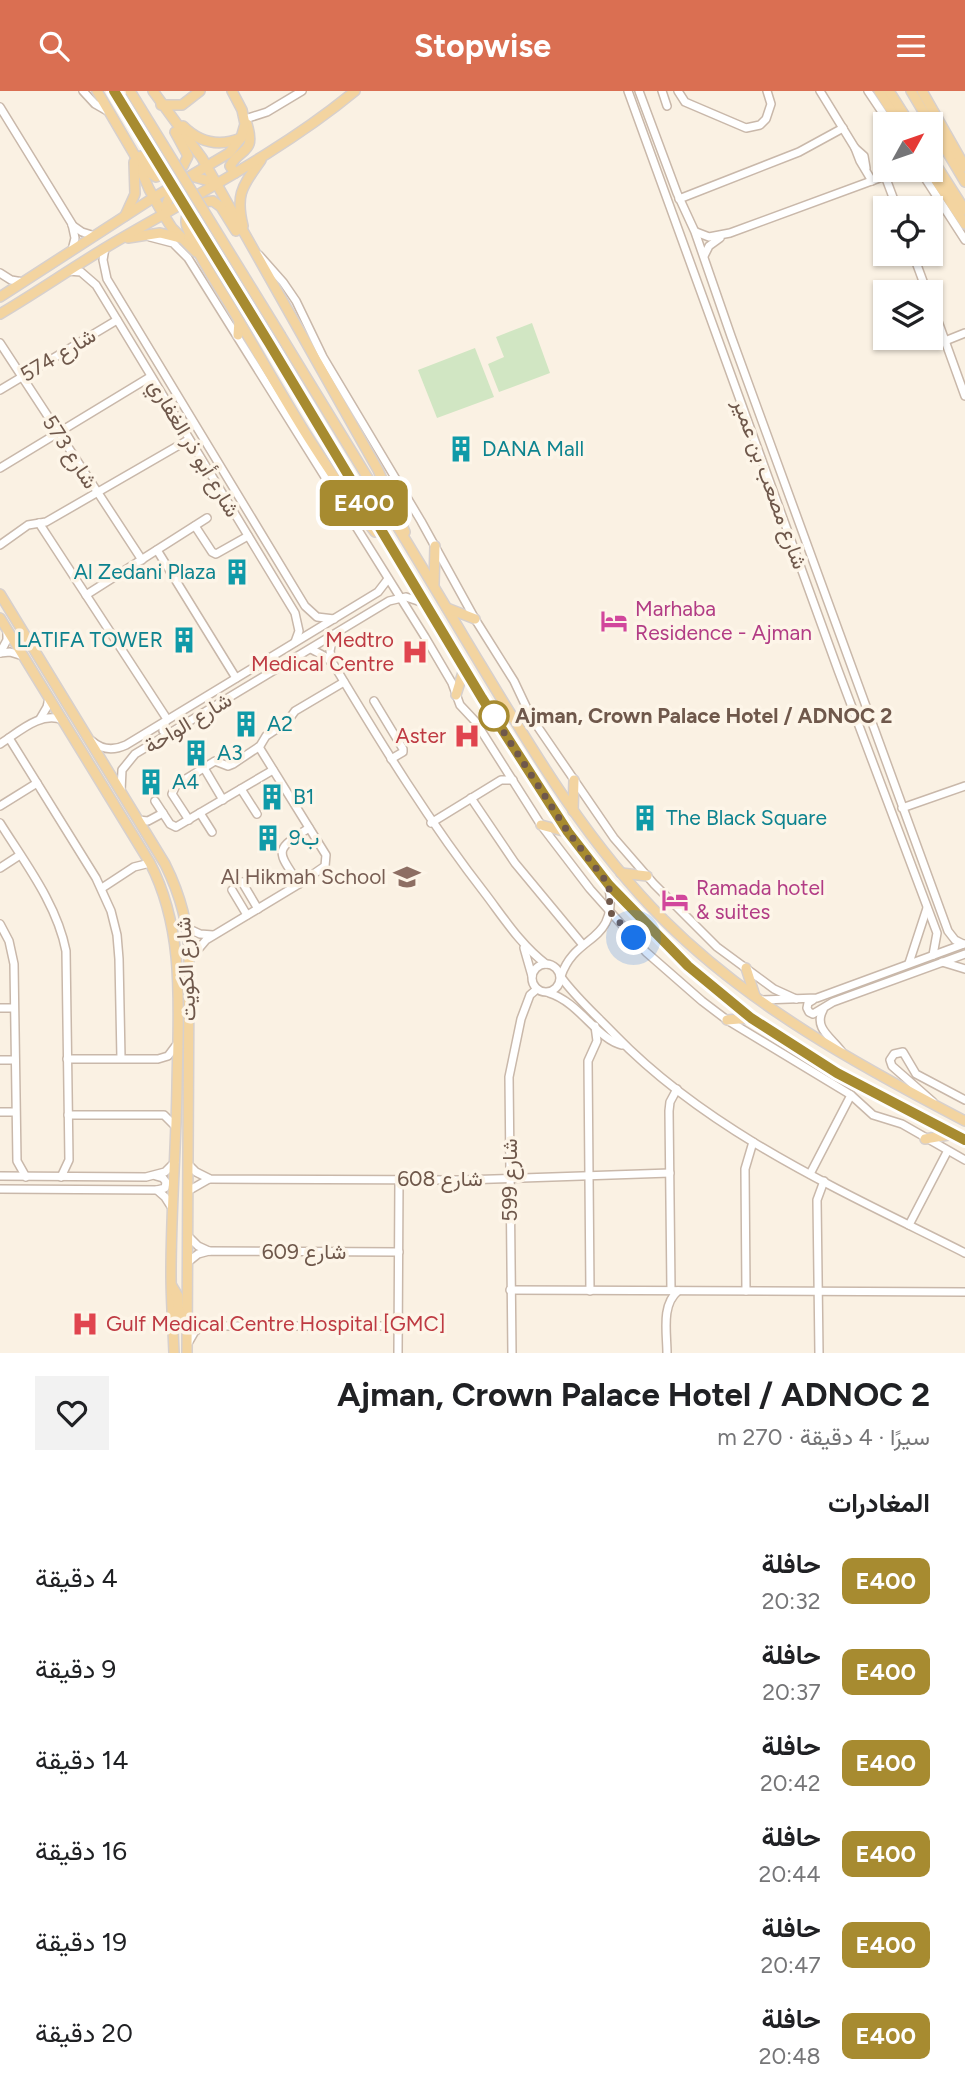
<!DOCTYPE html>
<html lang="ar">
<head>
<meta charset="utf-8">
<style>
  :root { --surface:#fff; --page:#f2f2f2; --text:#202124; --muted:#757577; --accent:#da6f52 }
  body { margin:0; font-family:Figtree,Vazirmatn,sans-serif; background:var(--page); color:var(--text); direction:rtl; height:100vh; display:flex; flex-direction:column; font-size:26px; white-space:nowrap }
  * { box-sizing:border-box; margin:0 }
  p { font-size:23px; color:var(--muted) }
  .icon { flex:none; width:38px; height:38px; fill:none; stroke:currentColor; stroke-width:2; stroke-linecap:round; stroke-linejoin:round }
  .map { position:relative; height:1262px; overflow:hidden; direction:ltr }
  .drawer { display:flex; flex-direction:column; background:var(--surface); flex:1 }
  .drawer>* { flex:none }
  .badge { padding:0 14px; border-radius:10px; font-size:24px; line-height:46px }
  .needle { width:46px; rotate:50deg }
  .fabs { position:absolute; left:873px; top:21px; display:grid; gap:14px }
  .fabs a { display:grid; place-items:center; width:70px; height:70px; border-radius:0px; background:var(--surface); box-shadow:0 2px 5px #0004; font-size:35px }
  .you { position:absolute; width:35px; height:35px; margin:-18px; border:5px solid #fff; border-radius:50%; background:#1a73e8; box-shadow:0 0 0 10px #1a73e833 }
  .map>.badge { position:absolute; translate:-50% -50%; box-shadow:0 0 0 4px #fff }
  h2 { padding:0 35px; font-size:26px; line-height:63px }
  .round { display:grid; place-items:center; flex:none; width:74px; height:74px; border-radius:0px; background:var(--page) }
  .summary { display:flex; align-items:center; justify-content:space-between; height:119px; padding:0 35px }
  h1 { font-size:33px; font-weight:700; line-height:52px }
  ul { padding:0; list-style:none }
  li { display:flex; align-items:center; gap:21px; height:91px; padding:0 35px }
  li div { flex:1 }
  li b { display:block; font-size:26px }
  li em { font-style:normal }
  li .badge { min-width:77px; font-weight:700; text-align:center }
  header { display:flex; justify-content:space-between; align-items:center; height:91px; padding:0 35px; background:var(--accent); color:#fff; font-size:32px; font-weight:700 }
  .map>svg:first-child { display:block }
  .green { fill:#d1e6c3 }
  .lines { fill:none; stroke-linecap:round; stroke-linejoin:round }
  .minor-casing { stroke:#c9b8aa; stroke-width:10 }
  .major-casing { stroke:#d7d0cd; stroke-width:12 }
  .minor { stroke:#fff; stroke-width:7 }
  .major { stroke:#f3d4a0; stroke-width:9 }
  .major-bridge-casing { stroke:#d7d0cd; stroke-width:12; stroke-linecap:butt }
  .major-bridge { stroke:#f3d4a0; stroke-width:9 }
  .line-casing { stroke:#fff; stroke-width:16 }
  .line { stroke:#a78b30; stroke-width:10 }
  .walk { stroke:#6f584b; stroke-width:7; stroke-dasharray:0 12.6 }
  .stop-dot { fill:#fff; stroke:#a78b30; stroke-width:3.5 }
  .labels { text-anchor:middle; stroke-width:7; stroke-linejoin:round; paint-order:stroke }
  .street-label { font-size:21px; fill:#6f584b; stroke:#fdf5e8 }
  .culture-label { font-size:21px; fill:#0d838f; stroke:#fdf5e8; text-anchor:start }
  .hotel-label { font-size:21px; fill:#b23c85; stroke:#fdf5e8; text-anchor:start }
  .health-label { font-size:21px; fill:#be3a42; stroke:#fdf5e8; text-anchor:end }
  .stop-label { font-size:21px; font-weight:bold; fill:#6f584b; stroke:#fdf5e8; text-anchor:start }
  .education-label { font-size:21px; fill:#785e54; stroke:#fdf5e8; text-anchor:end }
</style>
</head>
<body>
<header><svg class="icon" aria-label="menu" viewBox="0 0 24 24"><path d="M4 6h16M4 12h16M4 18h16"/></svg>Stopwise<svg class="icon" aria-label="search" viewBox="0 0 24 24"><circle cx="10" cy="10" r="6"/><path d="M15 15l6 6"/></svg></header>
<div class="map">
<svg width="965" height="1262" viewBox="0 0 965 1262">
  <rect width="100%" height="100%" fill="#faf1e3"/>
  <g class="green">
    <polygon points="532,232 550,282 499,301 488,273 504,266 496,246"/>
    <polygon points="475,257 494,306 437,327 418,279"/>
  </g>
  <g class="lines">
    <g class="minor-casing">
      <g id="minor">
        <polyline points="83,0 95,13 109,21"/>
        <polyline points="628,0 838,579 937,842 933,864"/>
        <polyline points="639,0 677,102 695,141 731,245 948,840 955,849 963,853"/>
        <polyline points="662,0 667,15"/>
        <polyline points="678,0 685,11 746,37 760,34 766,28 771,13 767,0"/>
        <polyline points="820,0 855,57 864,65 866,77"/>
        <polyline points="868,0 890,33"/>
        <polyline points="0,16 72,133 75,147 72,159"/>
        <polyline points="245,28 267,21 302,0"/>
        <polyline points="855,57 860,70 872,90"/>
        <polyline points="885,85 897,117"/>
        <polyline points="679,108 799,61 843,37"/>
        <polyline points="72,134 82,141 95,145"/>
        <path d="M 696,141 L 709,146 L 730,142 L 885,85 C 900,80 913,75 925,87 L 965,149"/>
        <polyline points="150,146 173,152 188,167 425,546 452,592 460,614 475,630 541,734 590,798 646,861 702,910 727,929 851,1004 873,1024 902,1033 965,1069"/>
        <polyline points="105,157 103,169 107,188 305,515 317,526 334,528"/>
        <polyline points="913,163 927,201"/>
        <polyline points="259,164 283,191 296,210 323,266 421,430 475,528 514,590 531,626 614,747 654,793 717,856 774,898 796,908"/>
        <polyline points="704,165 709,155 720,147"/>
        <polyline points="68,180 81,181 96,194 295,522 299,540 295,551"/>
        <polyline points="0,182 11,189 23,191"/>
        <polyline points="931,211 965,305"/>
        <polyline points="945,250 965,242"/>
        <polyline points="0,252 142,469"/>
        <polyline points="0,299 117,229"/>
        <polyline points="0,377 150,286"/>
        <polyline points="39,432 167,628 163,635 163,640 170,642"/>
        <polyline points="195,435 212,461 216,463 248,445"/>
        <polyline points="0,454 28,434 46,431 188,349"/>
        <polyline points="157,459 236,587"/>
        <polyline points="86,504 207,427"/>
        <path d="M 311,558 L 326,566 L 334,574 C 382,654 430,732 487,805 C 505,829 522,855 546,873"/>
        <polyline points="0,562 10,561 23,565"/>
        <polyline points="0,562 7,549 7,540"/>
        <polyline points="332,570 330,560 333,545"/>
        <polyline points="374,610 403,658 403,661 391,668"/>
        <polyline points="40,628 47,616 49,607"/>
        <polyline points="9,647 96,787 111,820 117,844 119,868 121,967"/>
        <path d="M 92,650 C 102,659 113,660 126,654 L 378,501 L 388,488"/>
        <path d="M 0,653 C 19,641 40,620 63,629"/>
        <polyline points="204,677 223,709"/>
        <polyline points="241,698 257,723"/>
        <polyline points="121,700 122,679 135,663 389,510 406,506 424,512"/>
        <polyline points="471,707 515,772 583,854"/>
        <polyline points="155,710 170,733 176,736 273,679"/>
        <polyline points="0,715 37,692"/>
        <polyline points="902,717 965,695"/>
        <polyline points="200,722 212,741"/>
        <polyline points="138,729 148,730 163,722"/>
        <polyline points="189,729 172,703 176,694 215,670 228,675 233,673 260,655 266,645 287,631 295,620 344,591"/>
        <path d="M 0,732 C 25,772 57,813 66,860 L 69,1069 L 61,1086"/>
        <polyline points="431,732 501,689 513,689"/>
        <polyline points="0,777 20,764"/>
        <polyline points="242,791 258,818"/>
        <path d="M 299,793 C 277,759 273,760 309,737"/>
        <polyline points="102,797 134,776 150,772"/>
        <polyline points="232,799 247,824"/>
        <polyline points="0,833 9,850 14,873 17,1070 26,1086"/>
        <polyline points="187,837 200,843 213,844"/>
        <polyline points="524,857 532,885"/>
        <polyline points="190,868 206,849 299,793 325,775 326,764 259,656"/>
        <polyline points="942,871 965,878"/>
        <polyline points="909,872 927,817"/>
        <circle cx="546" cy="887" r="14"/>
        <path d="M 561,885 C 576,841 618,854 609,795"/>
        <path d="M 561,886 C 577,908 597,925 615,944 C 711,1043 844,1101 965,1162"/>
        <path d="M 549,902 C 579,911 598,949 622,954"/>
        <polyline points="759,909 817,907 964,853"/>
        <polyline points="813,909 808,912 807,917 809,921 813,923 833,911 965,863"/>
        <polyline points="0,917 14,917"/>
        <path d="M 823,919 C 813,937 832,947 842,961"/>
        <polyline points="67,968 158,968 168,965 177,953"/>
        <polyline points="0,969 15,969"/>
        <polyline points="933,1011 892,975 890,969 894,963 903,961 916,983 965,1009"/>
        <polyline points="0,1021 15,1021"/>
        <polyline points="68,1024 164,1024 176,1036"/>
        <polyline points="189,1074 196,1081 210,1088 462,1089 670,1082"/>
        <polyline points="810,1083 851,1004"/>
        <polyline points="0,1085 146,1086 165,1081 175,1071"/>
        <polyline points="156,1085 163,1087 166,1091 165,1097 157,1099"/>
        <polyline points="0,1098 157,1099 165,1106 172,1117"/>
        <polyline points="188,1100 209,1088"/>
        <polyline points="909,1134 947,1061"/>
        <polyline points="189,1146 198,1155 209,1160"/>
        <polyline points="188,1171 198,1163 209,1160 399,1161"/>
        <polyline points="510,1199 965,1201"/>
        <polyline points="671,1199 669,1020 670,1011 677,998"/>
        <polyline points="590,1200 588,970 597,950 595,935"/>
        <polyline points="746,1200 745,1078 753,1051"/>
        <polyline points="187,1254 195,1240 206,1235 399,1235"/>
        <polyline points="398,1262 399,1089"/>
        <polyline points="512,1262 509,986 521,928 530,904 537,898"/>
        <path d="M 667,1262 C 667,1242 661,1214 678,1200"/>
        <polyline points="819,1262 817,1109 824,1090"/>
      </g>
    </g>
    <g class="major-casing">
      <g id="major">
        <polyline points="97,0 134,63 149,98 163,123 172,137 196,161"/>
        <polyline points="153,0 202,67 378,379 405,441"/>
        <polyline points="879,0 900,33"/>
        <polyline points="889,0 910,33"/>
        <polyline points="911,0 965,91"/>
        <polyline points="922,0 965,76"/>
        <polyline points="161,14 182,14 200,0"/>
        <path d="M 183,35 C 200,52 219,56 241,47"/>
        <polyline points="141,65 150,82 156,86 183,75 188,65 175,41"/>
        <polyline points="931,66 965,119"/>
        <polyline points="929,79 965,133"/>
        <path d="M 235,82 L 230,75 C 241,56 256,63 247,33"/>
        <polyline points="191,85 216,92"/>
        <polyline points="163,123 173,96"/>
        <polyline points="125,125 135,103 134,71"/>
        <path d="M 243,135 C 235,102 243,95 261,69"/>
        <path d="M 236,140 L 221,116 L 213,110 C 203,110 185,119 186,131 C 187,147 218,195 228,211 C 274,289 318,371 375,441"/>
        <polyline points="128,147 160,142 180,147"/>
        <polyline points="0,206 153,107 229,62 241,47 245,33 242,19 232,0"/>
        <path d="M 0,223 C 41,199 80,171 122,147 C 201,101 285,58 355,0"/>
        <polyline points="238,244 239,230"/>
        <path d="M 281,245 C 342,345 404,445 464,546 C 524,645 582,747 664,829 C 750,915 858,974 965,1030"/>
        <polyline points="269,252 482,607 567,741 609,794 688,875 751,927 837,982 965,1049"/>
        <polyline points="434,493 435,455"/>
        <path d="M 0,503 L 165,773 C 180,803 189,834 189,868 L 187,1262"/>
        <polyline points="447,517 475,528"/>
        <path d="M 0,527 L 150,772 C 186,841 178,921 177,996 C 176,1058 171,1120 171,1182 C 171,1209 173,1235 174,1262"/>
        <polyline points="456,604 464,578"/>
        <polyline points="573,720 574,689"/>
        <polyline points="541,734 567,741"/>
        <polyline points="621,782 647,785"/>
        <polyline points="746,877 755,905"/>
        <polyline points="727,929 751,927"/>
        <polyline points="925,1048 954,1043"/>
        <polyline points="172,1195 178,1205 179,1229 182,1232 187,1232"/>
      </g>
    </g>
    <use href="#minor" class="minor"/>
    <use href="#major" class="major"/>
    <g class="major-bridge-casing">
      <g id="major-bridge">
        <polyline points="114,0 269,252"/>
        <polyline points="130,0 281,245"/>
      </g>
    </g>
    <use href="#major-bridge" class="major-bridge"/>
  </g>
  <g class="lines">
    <g class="line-casing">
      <polyline id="line" points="114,0 269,252 482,607 568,741 609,794 688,875 751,927 837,982 965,1049"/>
    </g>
    <use href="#line" class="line"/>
    <polyline class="walk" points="494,625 492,623 568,741 609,794 610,821 634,847"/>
  </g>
  <defs>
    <g id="building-bare" transform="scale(2.1)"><path d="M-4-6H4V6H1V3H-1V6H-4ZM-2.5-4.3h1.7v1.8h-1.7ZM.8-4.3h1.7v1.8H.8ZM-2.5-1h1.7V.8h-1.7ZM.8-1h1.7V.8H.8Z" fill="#0f9aa8" stroke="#fdf5e8" stroke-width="2.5" paint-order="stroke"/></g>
    <g id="hotel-bare" transform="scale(2.1)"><path d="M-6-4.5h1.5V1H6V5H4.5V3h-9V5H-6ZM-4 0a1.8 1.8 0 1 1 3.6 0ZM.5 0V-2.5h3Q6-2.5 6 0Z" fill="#d1479c" stroke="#fdf5e8" stroke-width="2.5" paint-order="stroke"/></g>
    <g id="hospital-bare" transform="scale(2.1)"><path d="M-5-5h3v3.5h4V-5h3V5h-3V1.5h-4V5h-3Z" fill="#e0444e" stroke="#fdf5e8" stroke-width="2.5" paint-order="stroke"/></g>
    <g id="school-bare" transform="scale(2.1)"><path d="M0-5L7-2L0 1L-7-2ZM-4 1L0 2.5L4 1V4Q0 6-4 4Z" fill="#8d6e63" stroke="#fdf5e8" stroke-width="2.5" paint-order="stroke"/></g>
  </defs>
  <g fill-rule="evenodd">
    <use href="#building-bare" x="461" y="358"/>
    <use href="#building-bare" x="237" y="481"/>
    <use href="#hotel-bare" x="614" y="530"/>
    <use href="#building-bare" x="184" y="549"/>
    <use href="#hospital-bare" x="415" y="561"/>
    <use href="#building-bare" x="246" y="633"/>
    <use href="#hospital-bare" x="467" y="645"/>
    <use href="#building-bare" x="196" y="662"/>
    <use href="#building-bare" x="151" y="691"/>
    <use href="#building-bare" x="272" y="706"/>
    <use href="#building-bare" x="645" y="727"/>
    <use href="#building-bare" x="268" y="747"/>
    <use href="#school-bare" x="407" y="786"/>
    <use href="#hotel-bare" x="675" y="809"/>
    <use href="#hospital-bare" x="85" y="1233"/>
  </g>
  <circle class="stop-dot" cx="494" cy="625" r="14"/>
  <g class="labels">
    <g class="street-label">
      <text transform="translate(58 264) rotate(-31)" y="7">شارع 574</text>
      <text transform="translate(194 357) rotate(59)" y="7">شارع أبو ذر الغفاري</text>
      <text transform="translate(70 361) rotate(57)" y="7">شارع 573</text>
      <text transform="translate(770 393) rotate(70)" y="7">شارع مصعب بن عمير</text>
      <text transform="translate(188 632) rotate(-31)" y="7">شارع الواحة</text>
      <text transform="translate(186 878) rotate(-93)" y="7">شارع الكويت</text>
      <text x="440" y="1095">شارع 608</text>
      <text transform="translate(510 1089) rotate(-90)" y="7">شارع 599</text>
      <text x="304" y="1168">شارع 609</text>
    </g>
    <g class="culture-label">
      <text x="482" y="365">DANA Mall</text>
      <text x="216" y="488" text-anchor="end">Al Zedani Plaza</text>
      <text x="163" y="556" text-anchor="end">LATIFA TOWER</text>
      <text x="267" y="640">A2</text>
      <text x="217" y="669">A3</text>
      <text x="172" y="698">A4</text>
      <text x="293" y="713">B1</text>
      <text x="666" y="734">The Black Square</text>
      <text x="289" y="754">ب9</text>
    </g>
    <g class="hotel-label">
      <text x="635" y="525">Marhaba<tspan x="635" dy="24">Residence - Ajman</tspan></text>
      <text x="696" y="804">Ramada hotel<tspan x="696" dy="24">&amp; suites</tspan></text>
    </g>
    <g class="health-label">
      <text x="394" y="556">Medtro<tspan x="394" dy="24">Medical Centre</tspan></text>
      <text x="446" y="652">Aster</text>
      <text x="106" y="1240" text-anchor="start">Gulf Medical Centre Hospital [GMC]</text>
    </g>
    <g class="stop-label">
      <text x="515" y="632">Ajman, Crown Palace Hotel / ADNOC 2</text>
    </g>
    <g class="education-label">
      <text x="386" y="793">Al Hikmah School</text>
    </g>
  </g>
</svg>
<div class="fabs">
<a><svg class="needle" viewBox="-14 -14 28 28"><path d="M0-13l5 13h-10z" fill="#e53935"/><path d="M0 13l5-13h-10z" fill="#757577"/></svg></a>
<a><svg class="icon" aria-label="locate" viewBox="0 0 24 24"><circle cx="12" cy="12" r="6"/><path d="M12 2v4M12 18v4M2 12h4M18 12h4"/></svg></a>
<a><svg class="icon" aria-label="layers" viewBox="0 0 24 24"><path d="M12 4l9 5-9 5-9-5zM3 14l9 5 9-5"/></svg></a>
</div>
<div class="you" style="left:634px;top:847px"></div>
<b class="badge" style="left:364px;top:412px;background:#a78b30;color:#fff">E400</b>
</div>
<section class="drawer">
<div class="summary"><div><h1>Ajman, Crown Palace Hotel / ADNOC 2</h1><p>سيرًا · 4 دقيقة · 270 m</p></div><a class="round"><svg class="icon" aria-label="heart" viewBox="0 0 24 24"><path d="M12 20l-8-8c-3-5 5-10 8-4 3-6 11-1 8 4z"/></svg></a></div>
<h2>المغادرات</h2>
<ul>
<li><span class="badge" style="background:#a78b30;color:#fff">E400</span><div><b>حافلة</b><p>20:32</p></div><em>4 دقيقة</em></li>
<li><span class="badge" style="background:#a78b30;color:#fff">E400</span><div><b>حافلة</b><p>20:37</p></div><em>9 دقيقة</em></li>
<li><span class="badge" style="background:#a78b30;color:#fff">E400</span><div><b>حافلة</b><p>20:42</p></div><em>14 دقيقة</em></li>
<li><span class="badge" style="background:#a78b30;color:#fff">E400</span><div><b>حافلة</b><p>20:44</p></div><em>16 دقيقة</em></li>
<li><span class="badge" style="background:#a78b30;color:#fff">E400</span><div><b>حافلة</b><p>20:47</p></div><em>19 دقيقة</em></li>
<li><span class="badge" style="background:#a78b30;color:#fff">E400</span><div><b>حافلة</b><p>20:48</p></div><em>20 دقيقة</em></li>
</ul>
</section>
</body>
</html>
